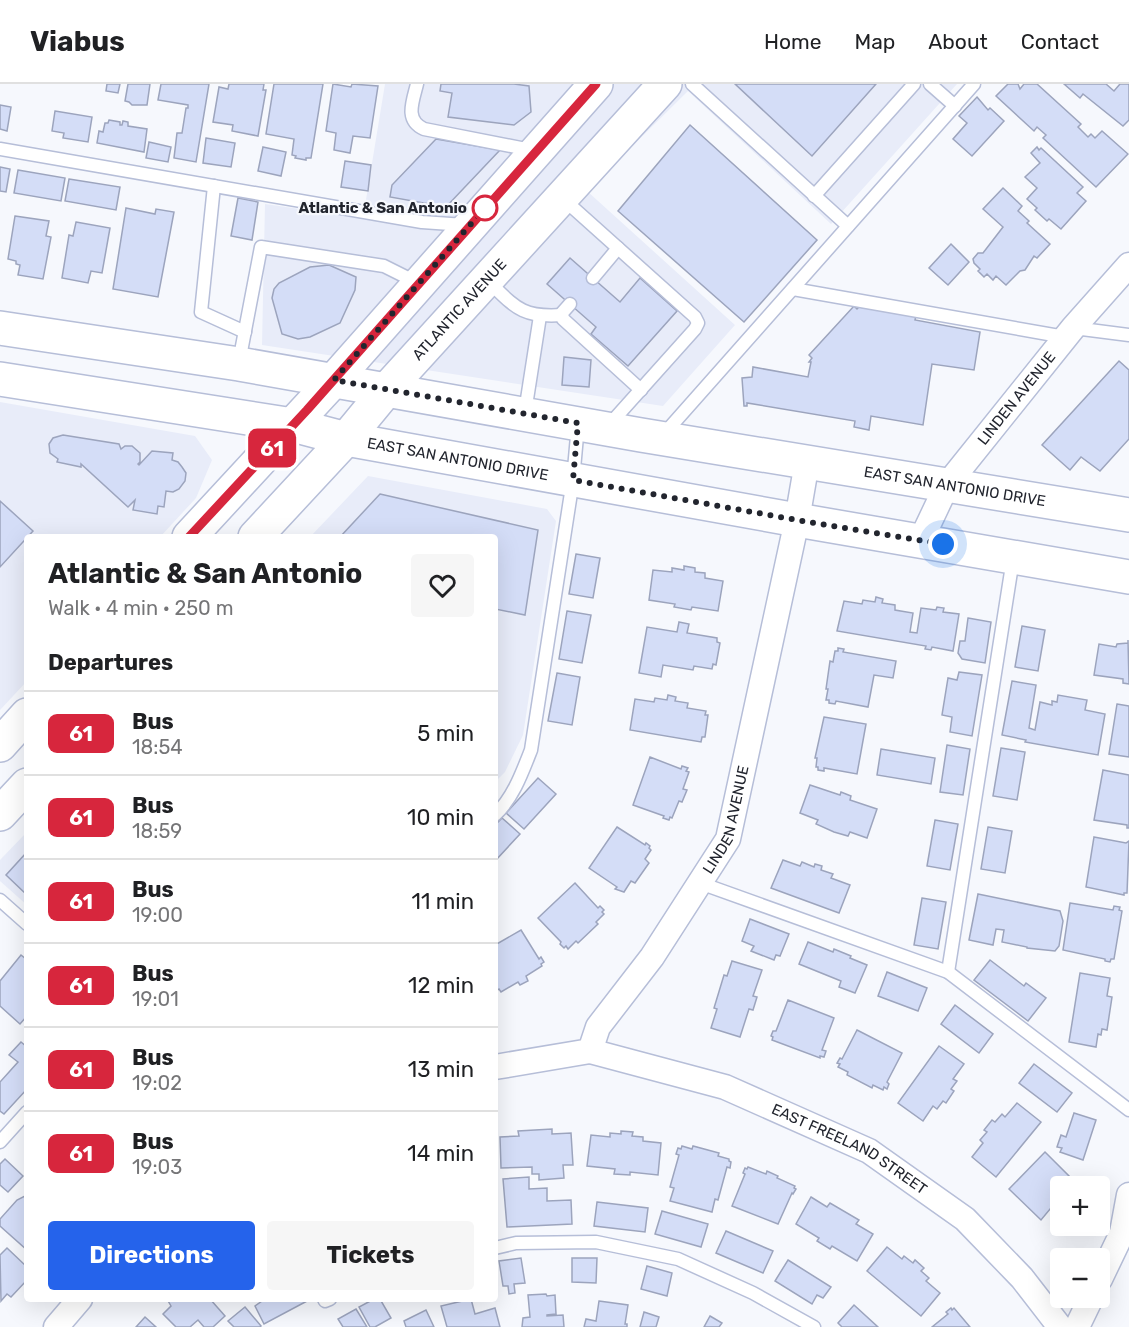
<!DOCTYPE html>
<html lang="en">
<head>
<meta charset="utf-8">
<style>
  :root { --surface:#fff; --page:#f6f6f6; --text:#202124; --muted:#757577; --line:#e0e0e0; --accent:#2563eb }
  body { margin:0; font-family:Rubik,sans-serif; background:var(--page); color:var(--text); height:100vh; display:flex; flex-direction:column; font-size:22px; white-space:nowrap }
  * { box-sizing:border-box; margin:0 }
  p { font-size:20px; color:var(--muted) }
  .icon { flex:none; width:33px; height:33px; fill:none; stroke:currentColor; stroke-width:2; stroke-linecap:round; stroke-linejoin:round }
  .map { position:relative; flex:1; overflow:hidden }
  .sheet { position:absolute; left:24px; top:450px; width:474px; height:768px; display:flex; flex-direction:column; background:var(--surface); border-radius:6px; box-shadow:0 6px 24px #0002 }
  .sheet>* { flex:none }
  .badge { padding:0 12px; border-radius:9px; font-size:21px; line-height:39px }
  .controls { position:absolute; left:1050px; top:1092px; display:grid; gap:12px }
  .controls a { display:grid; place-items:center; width:60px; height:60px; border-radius:6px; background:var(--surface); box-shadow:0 6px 24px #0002; font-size:30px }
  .you { position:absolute; width:30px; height:30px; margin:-15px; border:4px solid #fff; border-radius:50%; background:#1a73e8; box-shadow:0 0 0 9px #1a73e833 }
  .map>.badge { position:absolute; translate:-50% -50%; box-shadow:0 0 0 3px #fff }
  h2 { padding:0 24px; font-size:22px; line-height:54px }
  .round { display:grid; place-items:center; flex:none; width:63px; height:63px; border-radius:6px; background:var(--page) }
  .head { display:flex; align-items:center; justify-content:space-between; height:102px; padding:0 24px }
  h1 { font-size:28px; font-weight:700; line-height:45px }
  .cta { display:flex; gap:12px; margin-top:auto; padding:12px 24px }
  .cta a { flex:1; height:69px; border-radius:6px; background:var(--accent); color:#fff; font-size:24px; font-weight:700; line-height:69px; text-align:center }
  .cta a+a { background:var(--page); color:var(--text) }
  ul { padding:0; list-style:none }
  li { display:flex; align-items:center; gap:18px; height:84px; padding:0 24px; border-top:2px solid var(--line) }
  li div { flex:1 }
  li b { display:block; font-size:22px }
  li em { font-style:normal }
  li .badge { min-width:66px; font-weight:700; text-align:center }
  header { display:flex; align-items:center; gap:36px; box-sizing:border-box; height:84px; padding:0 30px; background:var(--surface); border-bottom:2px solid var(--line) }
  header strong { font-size:28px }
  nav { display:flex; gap:33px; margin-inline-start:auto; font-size:21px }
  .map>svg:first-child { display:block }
  .built { fill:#e8ecf9 }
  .building { fill:#d4ddf7; stroke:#9ca4bd; stroke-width:1.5 }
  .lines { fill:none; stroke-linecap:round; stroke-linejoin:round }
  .service-casing { stroke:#b6bed8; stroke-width:15 }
  .minor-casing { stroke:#b6bed8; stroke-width:27 }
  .secondary-casing { stroke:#b6bed8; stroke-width:36 }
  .service { stroke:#fff; stroke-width:12 }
  .minor { stroke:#fff; stroke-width:24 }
  .secondary { stroke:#fff; stroke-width:33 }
  .line-casing { stroke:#fff; stroke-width:14 }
  .line { stroke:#d7263d; stroke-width:9 }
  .walk { stroke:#22252e; stroke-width:6; stroke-dasharray:0 10.8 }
  .stop-dot { fill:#fff; stroke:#d7263d; stroke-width:3 }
  .labels { text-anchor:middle; stroke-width:4.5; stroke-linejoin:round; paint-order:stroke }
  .stop-label { font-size:15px; font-weight:bold; fill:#22252e; stroke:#f6f8fd; text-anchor:end }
  .street-label { font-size:15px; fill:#22252e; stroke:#f6f8fd }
</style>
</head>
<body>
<header>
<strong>Viabus</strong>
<nav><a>Home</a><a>Map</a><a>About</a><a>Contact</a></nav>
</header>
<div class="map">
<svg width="1129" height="1243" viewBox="0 0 1129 1243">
  <rect width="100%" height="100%" fill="#f6f8fd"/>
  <g class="built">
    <polygon points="385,0 957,0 831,140 688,7 587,107 735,241 663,322 262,261 265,120 363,134"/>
    <polygon points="0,318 195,352 212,376 196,414 160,453 27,453 27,597 0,626"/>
    <polygon points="368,392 547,425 556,437 523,651 505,688 495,698 495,453 310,453"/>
    <polygon points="27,748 27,821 0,797 0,776"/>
  </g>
  <g class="building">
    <polygon points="107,0 120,0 118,9 106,7"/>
    <polygon points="128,0 150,0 147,21 132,21 129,18 125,17"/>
    <polygon points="161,0 209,0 196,78 174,74 177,49 182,49 186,24 188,24 188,21 158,16"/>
    <polygon points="229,0 264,0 263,6 266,6 258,52 232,47 233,41 213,38 219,3 228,5"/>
    <polygon points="274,0 323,0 311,74 306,74 306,76 295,74 296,72 292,71 294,55 266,50"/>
    <polygon points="333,0 351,3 352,0 378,2 370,54 353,52 350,69 334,66 336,49 326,47"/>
    <polygon points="441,0 514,0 529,2 531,28 514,41 448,33 452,9 440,7"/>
    <polygon points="735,0 876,0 812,72"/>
    <polygon points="1008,0 1018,0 1020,5 1024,0 1037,0 1081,40 1078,43 1088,53 1091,50 1095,54 1102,47 1128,70 1096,103 1043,54 1046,51 1037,43 1034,47 996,12"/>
    <polygon points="1064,0 1106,0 1114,7 1120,0 1129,0 1129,36 1123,42 1083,10 1080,14"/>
    <polygon points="977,13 988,26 990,24 1004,37 972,72 953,55 967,39 959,32"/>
    <polygon points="0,21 11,23 7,47 0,45"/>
    <polygon points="55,27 92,33 88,58 63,54 64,49 52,47"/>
    <polygon points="109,36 120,38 120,41 122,41 123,37 128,38 128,42 147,45 144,68 97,59 99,47 103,48 105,39 108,39"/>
    <polygon points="690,41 817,156 744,238 618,127"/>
    <polygon points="206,54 235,59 231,83 203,79"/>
    <polygon points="436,55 500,66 446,123 390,113 392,101"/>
    <polygon points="149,58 171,63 168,78 146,74"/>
    <polygon points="263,63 286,68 281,92 258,87"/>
    <polygon points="1037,63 1039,66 1041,64 1083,103 1077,109 1086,117 1061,145 1049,135 1047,137 1035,126 1037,124 1027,115 1037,104 1025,93 1040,79 1031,69"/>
    <polygon points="345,77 371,81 368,107 341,103"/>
    <polygon points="0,83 10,85 6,108 0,107"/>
    <polygon points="18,86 65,94 61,117 14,109"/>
    <polygon points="69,95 120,103 116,126 65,117"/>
    <polygon points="1003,104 1022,122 1018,127 1029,137 1027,139 1050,160 1037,174 1034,172 1025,186 1020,187 1006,201 996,192 993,196 987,190 984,193 978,187 980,185 974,179 973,175 978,169 983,169 1003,143 983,125"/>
    <polygon points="238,114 258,118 252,156 231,152"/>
    <polygon points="126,124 155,130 156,125 174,128 158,213 113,205"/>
    <polygon points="15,132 49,137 46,152 51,153 43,195 18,191 20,181 16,180 16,177 8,175"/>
    <polygon points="76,138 110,144 102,189 91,187 88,199 62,194 69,151 73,152"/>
    <polygon points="951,160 969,178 948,201 929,184"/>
    <polygon points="570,174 620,218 640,194 677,227 628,282 591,250 596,243 547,200"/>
    <polygon points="329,181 356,193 355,206 340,239 310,253 298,255 282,250 272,214 274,205 279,199 310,183"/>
    <polygon points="854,222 857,225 859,223 916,232 915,236 980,248 974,286 932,280 923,341 871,332 869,346 854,343 855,337 747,319 747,322 744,322 742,294 752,293 753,283 808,293 811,278 809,278 812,274 809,271"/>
    <polygon points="564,273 591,276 589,303 562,301"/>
    <polygon points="1119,277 1129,286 1129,355 1100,387 1081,373 1070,386 1042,361"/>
    <polygon points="63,351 119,360 121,365 125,362 132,362 140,369 140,378 138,380 139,381 152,367 173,369 172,376 178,378 182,383 186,389 185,397 179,405 173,408 166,407 164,423 158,422 157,430 133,426 135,416 128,423 81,380 81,383 57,378 58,375 50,369 49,360 53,354"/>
    <polygon points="380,410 538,446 525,531 495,525 495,453 340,453"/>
    <polygon points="0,417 33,447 0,483"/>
    <polygon points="576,470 600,474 593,514 569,510"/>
    <polygon points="684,482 695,484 695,488 705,489 705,494 723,497 718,527 692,523 691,526 674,523 675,520 649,516 653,486 672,488 672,484 684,486"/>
    <polygon points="876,513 883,515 882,519 895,521 895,526 913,529 910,548 917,549 921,524 936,526 937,523 944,524 943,528 959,530 953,567 932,563 931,566 925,565 926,562 837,547 844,517 862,520 863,516 875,518"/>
    <polygon points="567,527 591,531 582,579 559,575"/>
    <polygon points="968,534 991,538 985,579 962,575 958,569 960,557 965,557"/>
    <polygon points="679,538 689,540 687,549 717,554 717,558 720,559 716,581 713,580 712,585 694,582 693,586 663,581 661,593 639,589 647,543 677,548"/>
    <polygon points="1022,542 1045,546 1038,587 1015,583"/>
    <polygon points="1128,556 1129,600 1123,599 1123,595 1094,591 1099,560 1116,563 1117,560 1128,559"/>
    <polygon points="838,564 844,565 843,568 896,577 893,594 874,591 868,623 836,617 835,620 829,619 829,616 826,616 828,605 826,605 830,577 833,578 835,567 838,567"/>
    <polygon points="959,588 982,591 972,652 950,648 952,633 942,631 948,594 957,596"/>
    <polygon points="557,589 580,593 572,641 548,637"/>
    <polygon points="1012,597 1036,601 1029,644 1035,646 1040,618 1052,621 1052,617 1057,618 1058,611 1087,616 1085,626 1105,630 1098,671 1025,658 1026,656 1002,651"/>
    <polygon points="668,611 676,613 675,617 688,619 687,624 706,627 705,631 708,631 705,653 702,653 701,658 630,646 635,615 654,618 655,614 667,616"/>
    <polygon points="1117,620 1129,622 1129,673 1109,670"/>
    <polygon points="824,633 866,640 857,690 824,684 824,687 818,686 818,683 816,683 817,674 815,674"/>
    <polygon points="947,661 970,665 963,711 940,708"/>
    <polygon points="1001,664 1025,668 1017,716 993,712"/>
    <polygon points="881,665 935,674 931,700 877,691"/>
    <polygon points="650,673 681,685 682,682 688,684 686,687 689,688 683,705 687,706 682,718 679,717 672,734 670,733 669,736 663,734 664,732 633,721"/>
    <polygon points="1103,686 1129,691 1129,744 1127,744 1127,741 1094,736"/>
    <polygon points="538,694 556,710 524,745 506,729"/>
    <polygon points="810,701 840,711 841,708 851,712 850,716 877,725 867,754 850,748 848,752 834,748 816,740 818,736 800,729"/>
    <polygon points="502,734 520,750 495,777 495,741"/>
    <polygon points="935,736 958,740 950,786 927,782"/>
    <polygon points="617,743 645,761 646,759 650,762 649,764 651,766 645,775 649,779 635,799 631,797 624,808 615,805 617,803 589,784"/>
    <polygon points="988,743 1012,747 1005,789 981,785"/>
    <polygon points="1094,753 1126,759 1129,757 1127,809 1124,809 1124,811 1086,803"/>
    <polygon points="27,768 27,811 6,791"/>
    <polygon points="783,776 800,782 802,778 814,783 815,780 822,782 821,786 833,790 831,794 850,801 839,829 771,804"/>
    <polygon points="575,799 598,824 600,822 604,826 602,828 604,830 596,838 598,840 578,859 576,857 568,865 566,862 564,864 560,860 561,858 538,834"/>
    <polygon points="978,810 1060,827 1063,837 1059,862 1055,867 1027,864 1027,863 1002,858 1004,846 996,845 993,861 969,856"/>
    <polygon points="922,814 946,818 938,865 914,861"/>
    <polygon points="1070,819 1113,826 1114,822 1120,823 1119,826 1122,827 1114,875 1111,875 1110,878 1105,877 1105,875 1063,866"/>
    <polygon points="750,835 789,850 780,872 776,871 774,876 751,867 754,862 742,857"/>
    <polygon points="521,846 539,875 541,873 544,878 541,880 542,882 526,892 528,897 520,901 518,898 501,908 499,905 496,907 495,861"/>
    <polygon points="808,858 833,868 834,865 851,872 850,874 867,881 855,909 839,903 841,897 799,880"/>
    <polygon points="21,871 26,875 27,874 27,932 20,940 0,922 0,897"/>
    <polygon points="990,876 1024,902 1026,899 1046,914 1028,937 974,896"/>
    <polygon points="732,877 762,886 753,912 757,913 753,926 749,925 740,953 711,944 717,925 714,924 724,891 727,892"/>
    <polygon points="887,888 927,904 918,927 878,912"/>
    <polygon points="1080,889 1110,894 1107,912 1112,913 1107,946 1102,945 1101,951 1098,950 1096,963 1069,958"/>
    <polygon points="788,916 834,934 822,966 826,967 824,973 820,972 820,974 772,956 773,953 771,952 773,947 776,947"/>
    <polygon points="955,921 993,950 979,969 941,940"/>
    <polygon points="857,946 902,969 887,998 889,1000 887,1005 884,1003 883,1006 873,1001 872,1004 847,991 848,988 838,983 840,980 837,979 840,974 842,975"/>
    <polygon points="21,958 27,963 27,1005 4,1030 0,1027 0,998 18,978 9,971"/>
    <polygon points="939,962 964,980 953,995 957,997 951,1005 954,1007 946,1019 943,1017 937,1025 933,1022 923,1037 898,1019"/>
    <polygon points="1034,980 1072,1009 1057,1028 1019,999"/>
    <polygon points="1017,1019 1041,1038 996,1093 972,1073 983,1059 980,1056 987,1048 984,1046 992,1036 995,1038 1002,1030 1005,1033"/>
    <polygon points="1074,1029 1096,1036 1083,1076 1060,1068 1062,1064 1057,1063 1061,1051 1066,1053"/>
    <polygon points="552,1045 552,1050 571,1049 573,1081 563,1081 564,1094 539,1096 539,1090 532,1090 532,1083 501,1084 500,1053 519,1052 518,1047"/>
    <polygon points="621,1047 633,1048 632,1052 643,1053 643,1057 661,1059 658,1091 630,1088 630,1091 614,1090 615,1085 587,1082 591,1051 610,1053 610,1049 621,1050"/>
    <polygon points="682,1062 692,1065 693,1062 719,1069 718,1072 729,1075 729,1077 731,1078 730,1084 727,1083 718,1116 715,1115 712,1128 670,1117 674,1104 670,1103 679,1071 676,1070 678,1064 681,1065"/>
    <polygon points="1045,1068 1076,1099 1072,1102 1060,1102 1060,1120 1058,1122 1055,1119 1041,1136 1009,1105"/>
    <polygon points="5,1075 23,1092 8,1108 0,1101 0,1080"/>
    <polygon points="748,1083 766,1090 767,1087 778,1092 777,1094 795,1102 794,1104 796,1105 793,1110 792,1109 778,1140 732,1122 745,1090 743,1089 745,1084 747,1085"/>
    <polygon points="529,1093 529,1105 547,1104 547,1117 571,1116 572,1140 507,1143 503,1095"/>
    <polygon points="27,1111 27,1166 0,1142 0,1135 17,1116"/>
    <polygon points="811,1113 827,1123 830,1119 859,1136 856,1140 873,1150 857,1177 832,1162 830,1165 817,1157 819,1154 796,1140"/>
    <polygon points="597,1118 648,1124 645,1148 594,1142"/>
    <polygon points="662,1127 708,1140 701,1163 655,1150"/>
    <polygon points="726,1147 773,1167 763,1189 716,1169"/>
    <polygon points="887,1163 902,1175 904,1172 913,1179 915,1176 924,1184 921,1187 929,1194 926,1197 940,1209 921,1232 867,1187"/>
    <polygon points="7,1164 27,1183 27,1196 11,1213 7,1210 1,1217 0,1171"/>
    <polygon points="521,1174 525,1199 514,1200 515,1209 509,1210 508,1202 503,1202 499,1177"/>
    <polygon points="572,1174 597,1174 596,1199 572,1198"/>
    <polygon points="788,1176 831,1203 823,1214 817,1211 812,1220 775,1197"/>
    <polygon points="647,1182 672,1189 667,1212 641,1205"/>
    <polygon points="546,1210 547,1212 555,1211 556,1230 547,1231 547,1232 563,1231 564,1243 522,1243 523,1234 530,1233 528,1211"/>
    <polygon points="167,1215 210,1215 225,1232 213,1243 204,1243 198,1236 190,1243 176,1243 163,1230 171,1222"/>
    <polygon points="265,1215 308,1215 309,1216 264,1240 255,1222"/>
    <polygon points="374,1215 380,1215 391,1234 375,1243 370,1243 359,1223"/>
    <polygon points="471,1215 475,1230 495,1224 500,1243 447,1243 441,1222"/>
    <polygon points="599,1217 628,1221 625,1240 627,1240 627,1243 584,1243 586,1235 596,1237"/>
    <polygon points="854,1221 878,1243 842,1243 838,1239"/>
    <polygon points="245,1223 261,1242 260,1243 234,1243 228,1237"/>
    <polygon points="951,1224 952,1226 954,1224 970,1243 932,1243 948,1230 946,1228"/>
    <polygon points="356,1225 367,1243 343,1243 338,1235"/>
    <polygon points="426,1226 434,1243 406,1243 404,1237"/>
    <polygon points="644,1228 659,1233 656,1243 640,1243"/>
    <polygon points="710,1232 722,1239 719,1243 704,1243"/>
    <polygon points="145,1233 156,1243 136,1243"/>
  </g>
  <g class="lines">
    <g class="service-casing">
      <g id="service">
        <path d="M 417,0 C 413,17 404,36 424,45 L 531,66"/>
        <polyline points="692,0 848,142"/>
        <polyline points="930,0 955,22"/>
        <polyline points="0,65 422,138 465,141"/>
        <polyline points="214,102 201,228 245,248"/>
        <polyline points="814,112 914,0"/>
        <polyline points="561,113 695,233 698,239 695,245 609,341"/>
        <polyline points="593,194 618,164"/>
        <path d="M 488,197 C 515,223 522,234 562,231"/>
        <polyline points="793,205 1065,253"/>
        <polyline points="570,220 562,229 563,235 641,306"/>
        <polyline points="1074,244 1129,251"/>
        <polyline points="239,278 261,163 384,182 418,199"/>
        <polyline points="525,328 540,232"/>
        <polyline points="664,350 974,0"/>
        <path d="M 495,731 C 513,714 522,689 531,666 L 573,396 L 578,341"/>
        <polyline points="700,799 948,888 1129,1026"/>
        <polyline points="0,816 27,840"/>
        <polyline points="948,888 1013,475"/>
        <polyline points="0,1058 27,1028"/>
        <polyline points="495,1164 516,1159 596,1158 678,1175 753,1209 814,1243"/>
        <polyline points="324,1215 325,1217 330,1215"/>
      </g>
    </g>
    <g class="minor-casing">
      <g id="minor">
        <path id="s1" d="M 921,456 L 947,401 L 1073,244 L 1129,181"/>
        <path id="s2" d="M 590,967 L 725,1003 L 869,1067 L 965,1135 L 1022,1194 L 1060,1243"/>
        <path id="s3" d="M 495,983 L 590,967 L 598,943 L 652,873 L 728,755 L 797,436 L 807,378"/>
        <polyline points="1100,1195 1122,1149 1129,1111"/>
        <polyline points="56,1243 80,1215"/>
        <polyline points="1077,1243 1091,1214"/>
      </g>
    </g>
    <g class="secondary-casing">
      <g id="secondary">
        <path id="s4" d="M 0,244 L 239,280 L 641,351 L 1129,431"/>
        <path id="s5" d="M 0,295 L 293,341 L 346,355 L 797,436 L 1129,493"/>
        <polyline points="189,453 334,296 596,0"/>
        <path id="s6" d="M 255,453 L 346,355 L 388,304 L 665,0"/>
        <polyline points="0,661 27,631"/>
        <polyline points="0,730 27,701"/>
      </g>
    </g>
    <use href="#service" class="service"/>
    <use href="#minor" class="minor"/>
    <use href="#secondary" class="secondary"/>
  </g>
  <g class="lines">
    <g class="line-casing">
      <polyline id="line" points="189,453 307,326 596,0"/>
    </g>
    <use href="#line" class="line"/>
    <polyline class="walk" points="485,124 334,296 578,339 573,396 797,436 943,460"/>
  </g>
  <circle class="stop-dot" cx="485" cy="124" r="12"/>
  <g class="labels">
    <g class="stop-label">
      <text x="467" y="129">Atlantic &amp; San Antonio</text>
    </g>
    <g class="street-label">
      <text dy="5" stroke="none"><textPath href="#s6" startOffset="306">ATLANTIC AVENUE</textPath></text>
      <text dy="5" stroke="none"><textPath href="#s1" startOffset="172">LINDEN AVENUE</textPath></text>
      <text dy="5" stroke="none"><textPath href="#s5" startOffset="465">EAST SAN ANTONIO DRIVE</textPath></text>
      <text dy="5" stroke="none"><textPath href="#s4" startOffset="968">EAST SAN ANTONIO DRIVE</textPath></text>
      <text dy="5" stroke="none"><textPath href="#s3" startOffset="368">LINDEN AVENUE</textPath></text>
      <text dy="5" stroke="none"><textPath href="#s2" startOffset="279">EAST FREELAND STREET</textPath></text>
    </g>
  </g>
</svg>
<div class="controls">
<a>+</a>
<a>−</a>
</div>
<div class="you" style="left:943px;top:460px"></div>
<b class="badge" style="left:272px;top:364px;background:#d7263d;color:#fff">61</b>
<section class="sheet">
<div class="head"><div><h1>Atlantic &amp; San Antonio</h1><p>Walk · 4 min · 250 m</p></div><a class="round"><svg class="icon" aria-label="heart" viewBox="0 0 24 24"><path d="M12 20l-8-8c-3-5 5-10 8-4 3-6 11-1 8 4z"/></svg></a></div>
<h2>Departures</h2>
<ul>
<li><span class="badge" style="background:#d7263d;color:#fff">61</span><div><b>Bus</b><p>18:54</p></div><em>5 min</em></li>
<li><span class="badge" style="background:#d7263d;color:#fff">61</span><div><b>Bus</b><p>18:59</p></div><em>10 min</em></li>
<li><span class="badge" style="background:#d7263d;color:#fff">61</span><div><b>Bus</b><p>19:00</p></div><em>11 min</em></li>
<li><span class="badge" style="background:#d7263d;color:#fff">61</span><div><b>Bus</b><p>19:01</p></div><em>12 min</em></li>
<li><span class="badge" style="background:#d7263d;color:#fff">61</span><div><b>Bus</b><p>19:02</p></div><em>13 min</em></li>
<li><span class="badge" style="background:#d7263d;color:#fff">61</span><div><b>Bus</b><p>19:03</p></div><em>14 min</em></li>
</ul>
<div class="cta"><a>Directions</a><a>Tickets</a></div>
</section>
</div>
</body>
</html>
